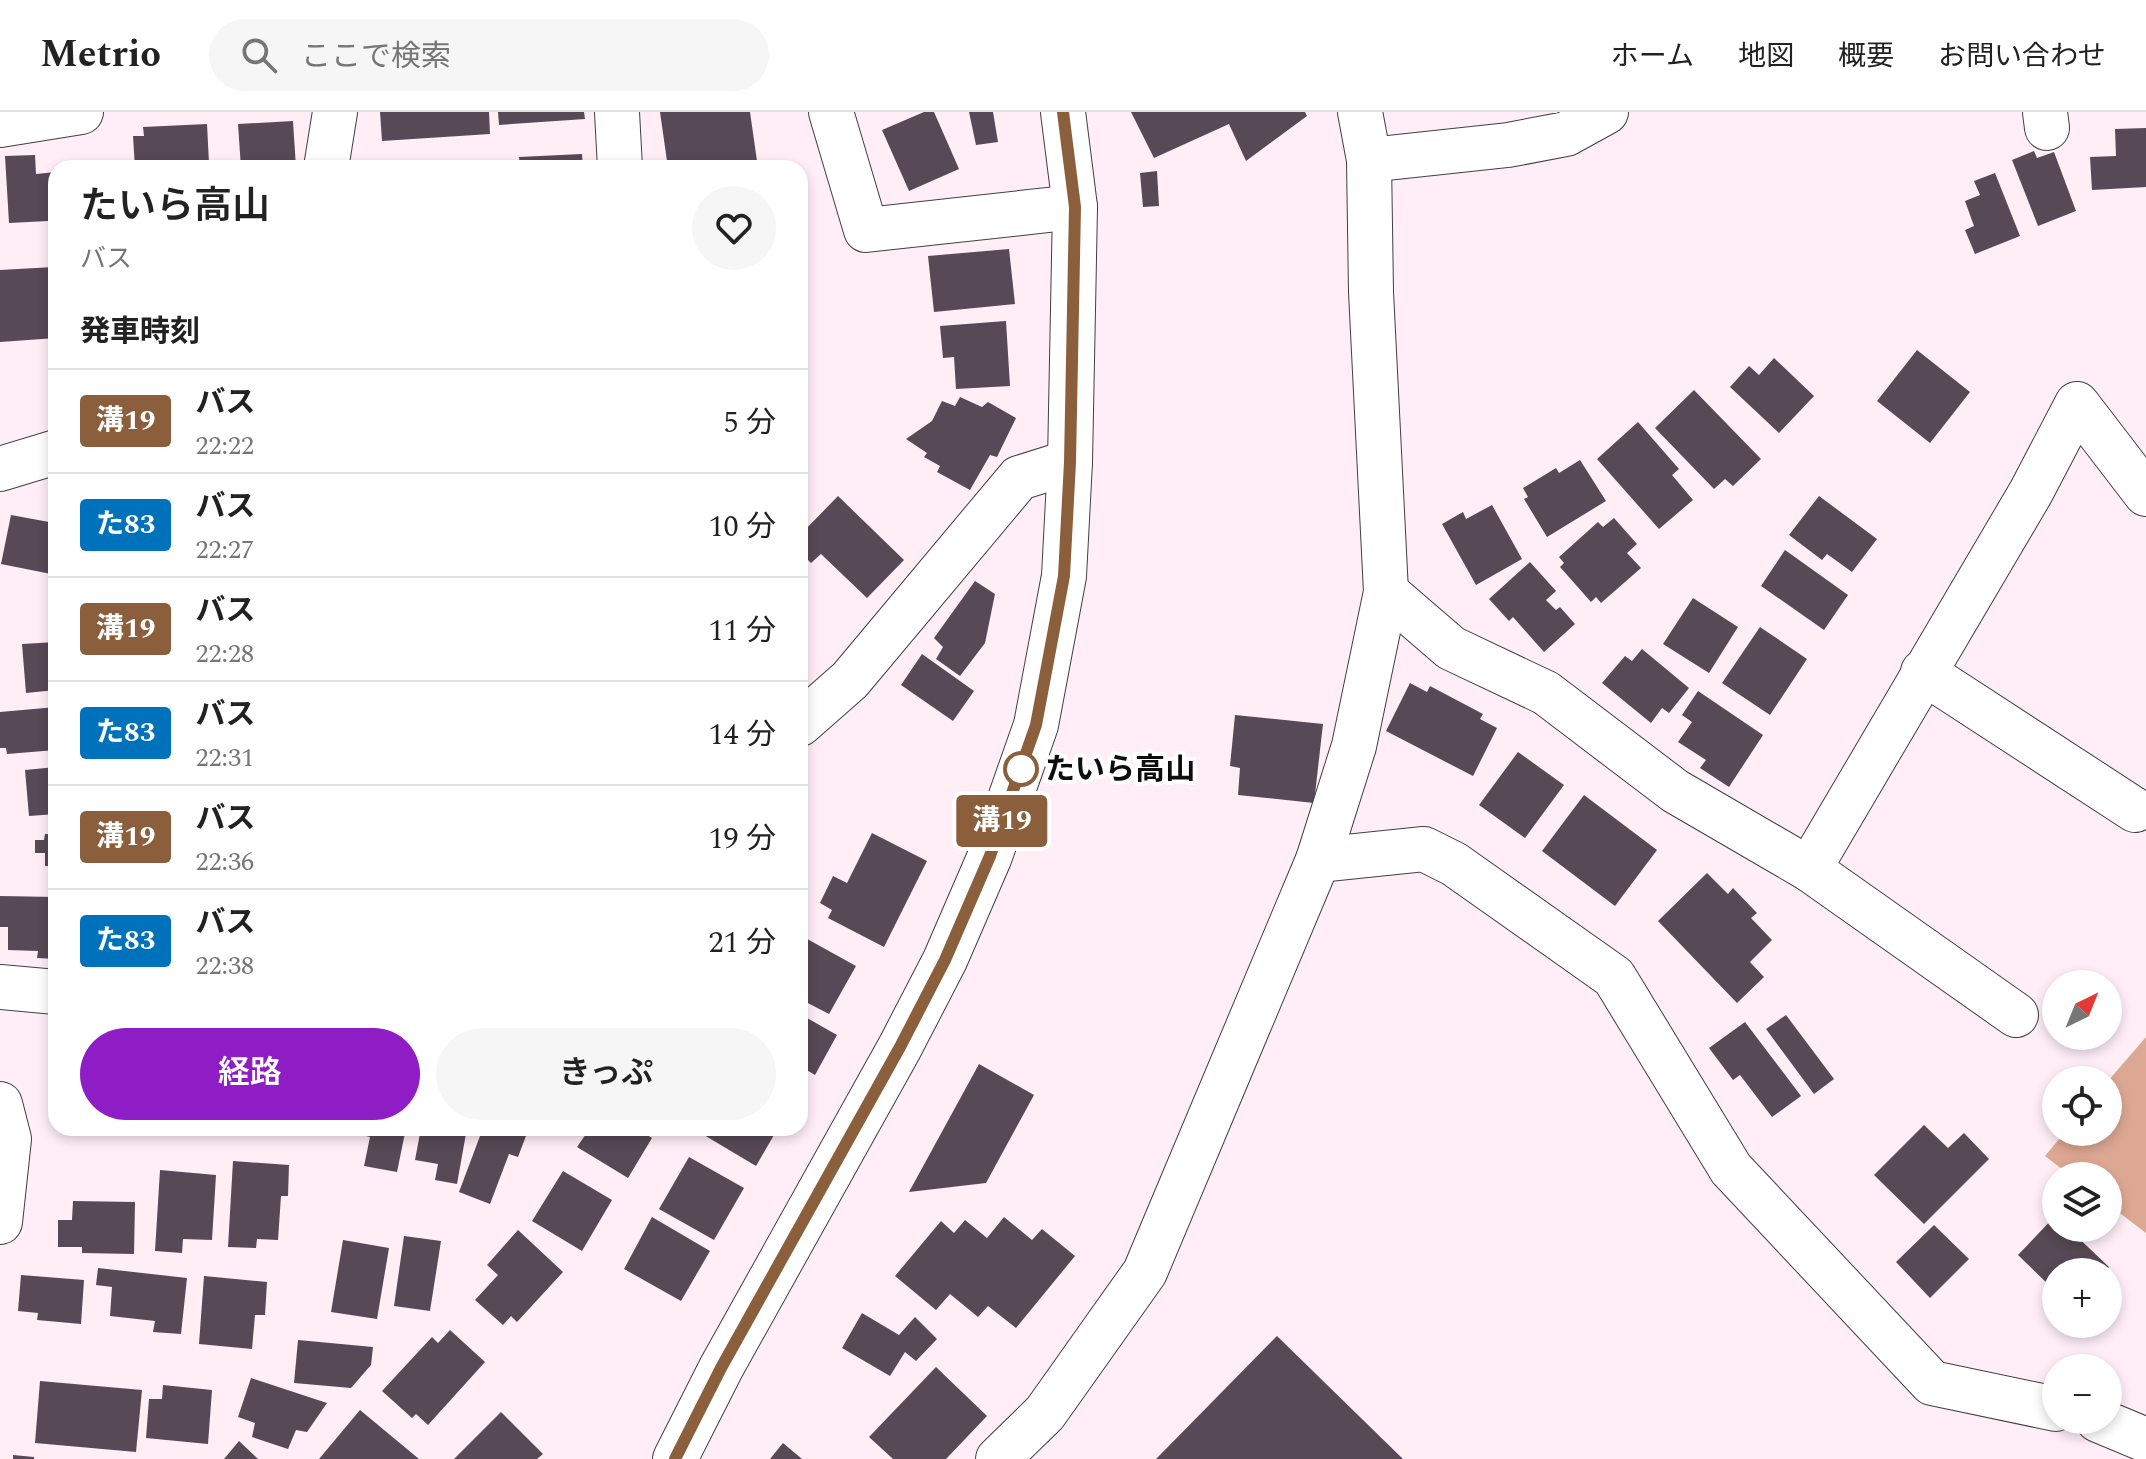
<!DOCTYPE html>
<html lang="ja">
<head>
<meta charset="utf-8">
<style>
  :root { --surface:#fff; --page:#f6f6f6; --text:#222; --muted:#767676; --line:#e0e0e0; --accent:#8f1dc5 }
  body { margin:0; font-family:Spectral,"Noto Sans JP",serif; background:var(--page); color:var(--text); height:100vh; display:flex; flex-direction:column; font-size:30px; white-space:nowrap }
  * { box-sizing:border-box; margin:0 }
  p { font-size:26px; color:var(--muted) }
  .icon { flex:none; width:44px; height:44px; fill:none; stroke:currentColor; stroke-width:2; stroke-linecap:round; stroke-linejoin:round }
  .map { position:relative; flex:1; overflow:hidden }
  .panel { position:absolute; left:48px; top:48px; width:760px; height:976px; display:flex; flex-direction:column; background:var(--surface); border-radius:24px; box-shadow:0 4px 12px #0003 }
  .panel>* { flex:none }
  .badge { padding:0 16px; border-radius:6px; font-size:28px; line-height:52px }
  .needle { width:52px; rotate:43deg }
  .tools { position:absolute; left:2042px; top:858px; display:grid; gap:16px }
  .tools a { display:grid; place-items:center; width:80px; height:80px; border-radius:50%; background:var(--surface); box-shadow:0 4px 12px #0003; font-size:40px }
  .map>.badge { position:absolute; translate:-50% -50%; box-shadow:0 0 0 4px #fff }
  h2 { padding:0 32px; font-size:30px; line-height:72px }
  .round { display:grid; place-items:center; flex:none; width:84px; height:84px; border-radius:42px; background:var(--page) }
  .summary { display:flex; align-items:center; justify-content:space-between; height:136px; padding:0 32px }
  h1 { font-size:38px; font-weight:600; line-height:60px }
  .button { display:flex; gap:16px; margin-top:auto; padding:16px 32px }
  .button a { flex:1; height:92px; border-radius:48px; background:var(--accent); color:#fff; font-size:32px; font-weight:600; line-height:92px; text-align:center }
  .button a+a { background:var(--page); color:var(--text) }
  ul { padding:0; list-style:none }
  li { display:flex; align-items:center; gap:24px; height:104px; padding:0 32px; border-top:2px solid var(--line) }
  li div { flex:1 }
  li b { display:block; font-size:30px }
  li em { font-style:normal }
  li .badge { min-width:88px; font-weight:700; text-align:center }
  header { display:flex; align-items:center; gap:48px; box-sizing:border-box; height:112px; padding:0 40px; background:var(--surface); border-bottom:2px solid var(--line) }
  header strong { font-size:38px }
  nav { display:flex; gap:44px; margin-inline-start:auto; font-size:28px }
  .search { width:560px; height:72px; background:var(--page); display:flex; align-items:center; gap:20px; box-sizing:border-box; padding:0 28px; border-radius:44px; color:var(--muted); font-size:30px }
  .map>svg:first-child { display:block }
  .forest { fill:#dda893 }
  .building { fill:#574955 }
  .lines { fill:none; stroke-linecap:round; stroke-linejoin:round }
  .minor-casing { stroke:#404040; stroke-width:46 }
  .minor { stroke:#fff; stroke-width:44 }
  .line-casing { stroke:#fff; stroke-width:18 }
  .line { stroke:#8b5e3c; stroke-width:12 }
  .stop-dot { fill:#fff; stroke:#8b5e3c; stroke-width:4 }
  .labels { text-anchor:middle; stroke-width:8; stroke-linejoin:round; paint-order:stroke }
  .stop-label { font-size:30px; font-weight:bold; fill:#0d0d0d; stroke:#fff; text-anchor:start }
</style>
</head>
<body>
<header>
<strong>Metrio</strong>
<div class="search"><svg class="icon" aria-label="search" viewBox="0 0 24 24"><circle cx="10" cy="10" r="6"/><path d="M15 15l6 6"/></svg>ここで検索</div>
<nav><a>ホーム</a><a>地図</a><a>概要</a><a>お問い合わせ</a></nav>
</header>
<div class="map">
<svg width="2146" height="1347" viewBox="0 0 2146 1347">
  <rect width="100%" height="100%" fill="#ffeef6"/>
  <polygon class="forest" points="2146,925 2146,1121 2108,1092 2108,1064 2071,1064 2045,1044 2065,1020 2108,1020 2108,969"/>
  <g class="building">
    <polygon points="380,0 489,0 490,22 382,29"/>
    <polygon points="498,0 584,0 585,7 499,13"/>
    <polygon points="660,0 750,0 758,56 668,56"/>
    <polygon points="924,0 934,0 959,57 909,79 882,18"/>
    <polygon points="969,0 993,0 998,30 976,33"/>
    <polygon points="1131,0 1305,0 1307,4 1246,49 1229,12 1154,46"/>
    <polygon points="293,9 296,56 241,56 238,12"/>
    <polygon points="207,12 209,51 194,52 194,56 135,56 133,24 144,24 143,15"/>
    <polygon points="2146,16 2146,75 2092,78 2090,45 2116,44 2115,17"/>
    <polygon points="2034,39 2037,46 2054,40 2076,99 2038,114 2012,48"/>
    <polygon points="582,42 583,56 520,56 519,45"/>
    <polygon points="35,43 36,62 56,60 56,100 48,101 48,109 9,111 5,44"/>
    <polygon points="1157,59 1159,94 1143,95 1140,61"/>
    <polygon points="1995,61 2020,124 1975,142 1965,118 1974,114 1965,89 1980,83 1974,69"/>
    <polygon points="1009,137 1015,192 934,200 928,144"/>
    <polygon points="54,155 56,226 0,230 0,158"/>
    <polygon points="1006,209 1010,274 956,277 954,245 943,246 940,214"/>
    <polygon points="1917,238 1970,280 1930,331 1877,289"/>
    <polygon points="1774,246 1814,284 1779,321 1730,275 1749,254 1759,263"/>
    <polygon points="1694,278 1761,347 1733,374 1725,367 1714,377 1655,316"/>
    <polygon points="960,285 982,295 988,290 1016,306 997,345 990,343 970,378 937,360 940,354 924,345 927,341 906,327 932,309 942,289 955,294"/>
    <polygon points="1638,310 1679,357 1672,363 1693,388 1659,417 1597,347"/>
    <polygon points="1580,348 1606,389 1547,425 1524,387 1528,385 1523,376 1556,356 1559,361"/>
    <polygon points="838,384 904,448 867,486 821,442 811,451 800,440 800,423"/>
    <polygon points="1819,384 1877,427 1852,460 1827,442 1822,448 1789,423"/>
    <polygon points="1492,393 1522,447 1476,473 1442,412 1463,400 1466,407"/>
    <polygon points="11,403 49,410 50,403 56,404 56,463 1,452"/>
    <polygon points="1614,406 1637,432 1627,441 1641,456 1601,491 1596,485 1591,490 1560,455 1564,451 1559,445 1598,410 1603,415"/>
    <polygon points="1785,438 1848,483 1824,518 1761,474"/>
    <polygon points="1530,450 1556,479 1546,488 1556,498 1560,495 1575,512 1544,540 1513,505 1509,509 1489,487"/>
    <polygon points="975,469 995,482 985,531 960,564 936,547 943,535 934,526"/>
    <polygon points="1693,486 1738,515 1709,561 1663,532"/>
    <polygon points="1760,515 1807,547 1770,603 1722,571"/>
    <polygon points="56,530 56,578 26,581 22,532"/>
    <polygon points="1642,537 1689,576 1669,601 1662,596 1651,611 1602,571 1625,544 1632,549"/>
    <polygon points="922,542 974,579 953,609 901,573"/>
    <polygon points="1410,571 1427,580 1430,574 1483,602 1480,607 1497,616 1473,664 1386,619"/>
    <polygon points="1698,579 1763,623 1729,675 1700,656 1706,648 1678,630 1692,610 1682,603"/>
    <polygon points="56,595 56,638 7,642 6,636 0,636 0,600"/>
    <polygon points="1235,603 1323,612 1314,691 1238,683 1240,656 1230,654"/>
    <polygon points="1518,640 1564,673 1525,726 1479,693"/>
    <polygon points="56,655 56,702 29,704 25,658"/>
    <polygon points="1584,683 1657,738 1615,794 1542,739"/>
    <polygon points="872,721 927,749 884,835 828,806 832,798 820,791 833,764 847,771"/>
    <polygon points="45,722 56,722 56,754 45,754 45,741 35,741 35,728 44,728"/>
    <polygon points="1707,761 1728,782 1733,776 1757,801 1751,806 1772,828 1750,850 1764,865 1737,891 1658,809"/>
    <polygon points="0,784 56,785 56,847 37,846 38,839 8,838 8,815 0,815"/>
    <polygon points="800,823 856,854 829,902 800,887"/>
    <polygon points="800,902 837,923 815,963 800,954"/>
    <polygon points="1786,903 1834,967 1814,982 1766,917"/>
    <polygon points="1745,910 1801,984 1772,1005 1740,963 1733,968 1709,936"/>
    <polygon points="979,952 1034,983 986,1071 909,1080"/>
    <polygon points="1924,1013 1948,1036 1964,1021 1989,1047 1924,1112 1874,1063"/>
    <polygon points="358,1016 406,1016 397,1060 364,1054 370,1025 357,1022"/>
    <polygon points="421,1016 467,1016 457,1072 435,1068 438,1052 415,1048"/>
    <polygon points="483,1016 529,1016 518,1045 509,1042 490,1092 459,1080"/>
    <polygon points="583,1016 636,1016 652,1026 628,1066 577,1035 586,1022 581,1019"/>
    <polygon points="708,1016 778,1016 756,1054 704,1023"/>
    <polygon points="689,1045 744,1076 714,1128 659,1097"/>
    <polygon points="233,1049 289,1053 288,1084 281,1084 278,1128 257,1127 256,1136 228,1135"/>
    <polygon points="160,1058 216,1063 212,1128 183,1127 182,1141 155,1139"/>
    <polygon points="563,1059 612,1088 582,1139 532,1109"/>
    <polygon points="73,1089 135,1090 134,1142 82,1141 82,1135 58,1135 58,1108 72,1108"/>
    <polygon points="2056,1103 2056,1116 2068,1116 2109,1155 2105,1160 2056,1160 2056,1180 2018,1143"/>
    <polygon points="652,1105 710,1139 681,1189 624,1157"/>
    <polygon points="1004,1105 1032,1128 1042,1117 1075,1144 1016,1216 988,1194 978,1205 950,1182 936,1198 895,1164 941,1109 954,1121 965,1108 987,1126"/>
    <polygon points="1934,1113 1969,1147 1930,1186 1896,1150"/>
    <polygon points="518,1118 563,1160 517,1210 511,1204 503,1213 475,1188 498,1163 487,1153"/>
    <polygon points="404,1124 441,1129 430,1199 394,1194"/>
    <polygon points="343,1128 389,1136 377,1207 331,1200"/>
    <polygon points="98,1156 187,1166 181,1222 153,1220 155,1209 110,1204 112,1175 96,1173"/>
    <polygon points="21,1163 84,1168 81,1212 37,1208 38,1201 18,1199"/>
    <polygon points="204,1164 267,1170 265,1203 255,1203 252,1237 199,1232"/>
    <polygon points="862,1201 899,1223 915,1205 937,1227 916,1249 905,1240 890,1264 842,1236"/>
    <polygon points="450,1218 485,1250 428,1313 416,1302 412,1306 382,1279 432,1225 438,1231"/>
    <polygon points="1277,1224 1403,1347 1156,1347"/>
    <polygon points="298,1228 373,1235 371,1253 351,1276 294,1271"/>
    <polygon points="936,1255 987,1304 946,1347 893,1347 869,1325"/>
    <polygon points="251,1266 327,1291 307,1320 296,1318 288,1337 252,1325 255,1311 238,1305"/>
    <polygon points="40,1269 142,1278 136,1340 35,1331"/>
    <polygon points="163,1273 212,1278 208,1332 146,1326 149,1287 162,1287"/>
    <polygon points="360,1298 419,1347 319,1347"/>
    <polygon points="501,1300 543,1342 537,1347 454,1347"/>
    <polygon points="239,1329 258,1347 224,1347"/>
    <polygon points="783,1331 802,1347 770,1347"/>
    <polygon points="13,1343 34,1345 34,1347 13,1347"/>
  </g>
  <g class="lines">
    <g class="minor-casing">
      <g id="minor">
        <polyline points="617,0 620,56"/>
        <polyline points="831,0 866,118 1075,95"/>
        <polyline points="2045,0 2047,16"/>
        <polyline points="0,13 81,0"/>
        <polyline points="1369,48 1508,33 1566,22 1606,0"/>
        <polyline points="326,56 335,0"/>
        <polyline points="0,357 56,340"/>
        <polyline points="1386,480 1451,536 1546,581 1675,679 1809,757 2016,903"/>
        <polyline points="1923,560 2135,698"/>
        <polyline points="800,612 850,568 1019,366 1070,350"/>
        <polyline points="1318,748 1424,737 1454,752 1614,865 1731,1057 1932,1271 2056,1297"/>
        <polyline points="1809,757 2031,380 2077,292 2146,382"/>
        <polyline points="0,875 56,880"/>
        <polyline points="0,992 9,1027 0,1110"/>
        <polyline points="2098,1308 2146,1328"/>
        <polyline points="675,1347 721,1256 900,935 945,848 990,744 1036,613 1064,464 1070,350 1075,95 1063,0"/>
        <polyline points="998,1347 1045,1301 1145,1160 1318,748 1354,634 1386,480 1371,180 1369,48 1360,0"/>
      </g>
    </g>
    <use href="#minor" class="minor"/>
  </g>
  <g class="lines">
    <g class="line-casing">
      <polyline id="line" points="675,1347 721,1256 900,935 945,848 990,744 1036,613 1064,464 1070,350 1075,95 1063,0"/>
    </g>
    <use href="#line" class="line"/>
  </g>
  <circle class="stop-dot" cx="1021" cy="657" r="16"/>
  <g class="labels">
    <g class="stop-label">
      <text x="1045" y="667">たいら高山</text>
    </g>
  </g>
</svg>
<div class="tools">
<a><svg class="needle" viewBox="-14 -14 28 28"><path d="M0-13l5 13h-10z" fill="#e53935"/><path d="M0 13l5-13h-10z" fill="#767676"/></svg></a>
<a><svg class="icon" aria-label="locate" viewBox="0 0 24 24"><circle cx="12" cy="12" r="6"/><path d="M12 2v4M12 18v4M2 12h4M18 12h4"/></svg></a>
<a><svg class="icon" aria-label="layers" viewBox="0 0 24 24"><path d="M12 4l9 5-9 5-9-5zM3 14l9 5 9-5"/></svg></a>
<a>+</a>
<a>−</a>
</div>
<b class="badge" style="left:1002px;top:709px;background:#8b5e3c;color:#fff">溝19</b>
<section class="panel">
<div class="summary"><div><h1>たいら高山</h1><p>バス</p></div><a class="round"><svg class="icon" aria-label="heart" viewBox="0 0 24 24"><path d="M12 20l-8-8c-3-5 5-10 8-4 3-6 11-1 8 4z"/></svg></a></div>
<h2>発車時刻</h2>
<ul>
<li><span class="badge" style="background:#8b5e3c;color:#fff">溝19</span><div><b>バス</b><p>22:22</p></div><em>5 分</em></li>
<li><span class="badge" style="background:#0072bc;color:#fff">た83</span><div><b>バス</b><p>22:27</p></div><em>10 分</em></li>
<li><span class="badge" style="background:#8b5e3c;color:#fff">溝19</span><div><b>バス</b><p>22:28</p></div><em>11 分</em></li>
<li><span class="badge" style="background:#0072bc;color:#fff">た83</span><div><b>バス</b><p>22:31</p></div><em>14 分</em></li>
<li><span class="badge" style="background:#8b5e3c;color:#fff">溝19</span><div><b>バス</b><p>22:36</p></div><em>19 分</em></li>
<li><span class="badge" style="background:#0072bc;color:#fff">た83</span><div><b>バス</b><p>22:38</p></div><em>21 分</em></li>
</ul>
<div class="button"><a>経路</a><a>きっぷ</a></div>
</section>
</div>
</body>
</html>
